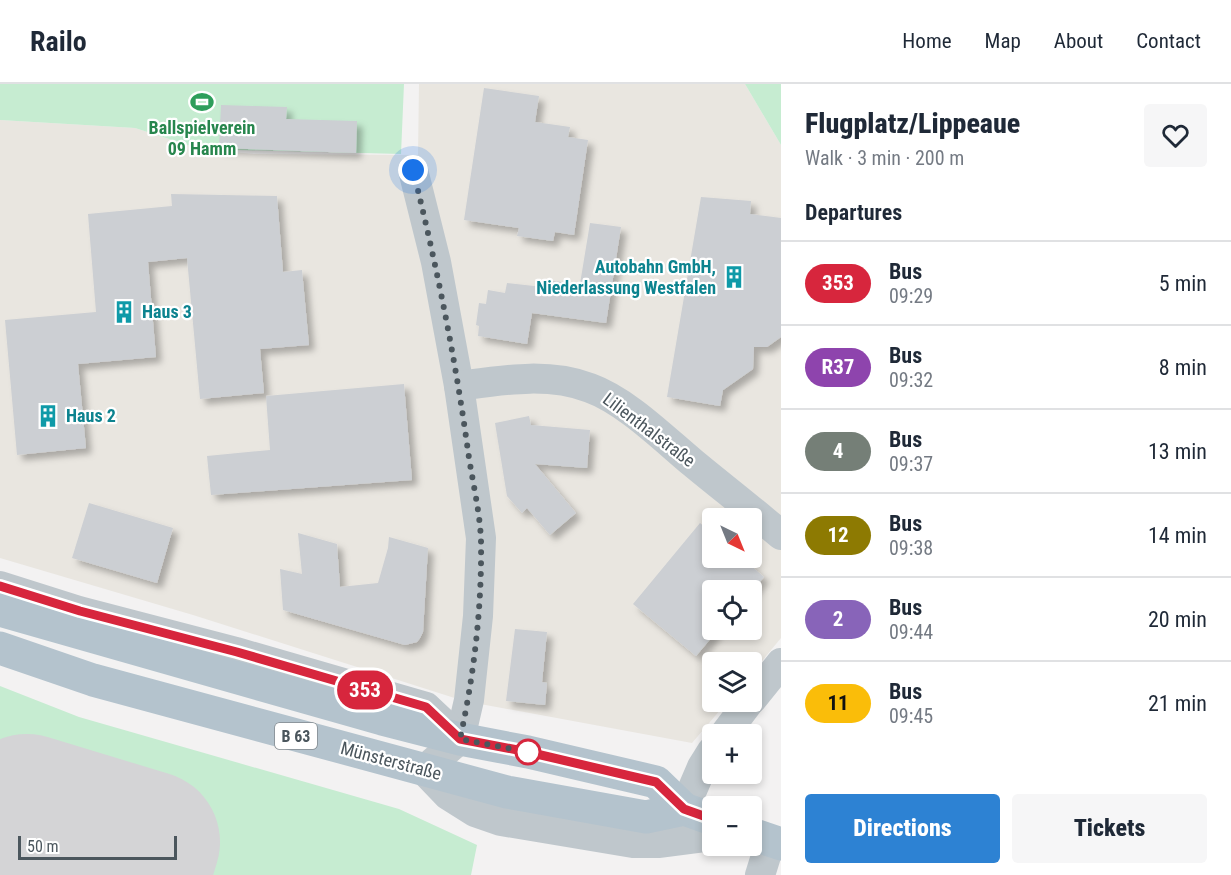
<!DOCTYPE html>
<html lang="en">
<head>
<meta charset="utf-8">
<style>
  :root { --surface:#fff; --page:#f6f6f7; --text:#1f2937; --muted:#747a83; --line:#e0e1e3; --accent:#2d82d3 }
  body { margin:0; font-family:"Roboto Condensed",sans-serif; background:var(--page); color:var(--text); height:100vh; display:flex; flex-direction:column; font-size:22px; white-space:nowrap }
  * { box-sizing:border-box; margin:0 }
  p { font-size:20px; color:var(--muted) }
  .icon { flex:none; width:33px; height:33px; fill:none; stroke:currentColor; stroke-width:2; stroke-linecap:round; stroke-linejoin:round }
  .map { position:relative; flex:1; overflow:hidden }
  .sheet { display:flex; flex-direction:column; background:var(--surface); width:450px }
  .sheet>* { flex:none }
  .badge { padding:0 12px; border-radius:20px; font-size:21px; line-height:39px }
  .needle { width:39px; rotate:137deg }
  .fabs { position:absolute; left:702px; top:424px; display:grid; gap:12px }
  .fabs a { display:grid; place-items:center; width:60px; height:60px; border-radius:6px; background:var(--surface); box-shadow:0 3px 9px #0003; font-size:30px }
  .scale { position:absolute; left:18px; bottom:15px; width:159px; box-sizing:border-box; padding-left:6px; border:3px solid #4b565d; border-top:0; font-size:16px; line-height:21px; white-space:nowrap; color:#4b565d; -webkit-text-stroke:4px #fff; paint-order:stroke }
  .you { position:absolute; width:30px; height:30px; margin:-15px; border:4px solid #fff; border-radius:50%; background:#1a73e8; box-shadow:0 0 0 9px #1a73e833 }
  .map>.badge { position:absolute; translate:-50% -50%; box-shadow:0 0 0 3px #fff }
  h2 { padding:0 24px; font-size:22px; line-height:54px }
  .round { display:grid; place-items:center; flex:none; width:63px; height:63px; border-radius:6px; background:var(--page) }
  .overview { display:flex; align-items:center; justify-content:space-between; height:102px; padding:0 24px }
  h1 { font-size:28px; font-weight:800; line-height:45px }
  .primary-button { display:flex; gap:12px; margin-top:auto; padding:12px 24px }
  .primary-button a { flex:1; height:69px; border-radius:6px; background:var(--accent); color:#fff; font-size:24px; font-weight:800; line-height:69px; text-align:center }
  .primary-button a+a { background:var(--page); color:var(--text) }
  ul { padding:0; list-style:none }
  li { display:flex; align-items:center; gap:18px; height:84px; padding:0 24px; border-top:2px solid var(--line) }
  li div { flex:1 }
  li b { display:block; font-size:22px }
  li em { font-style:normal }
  li .badge { min-width:66px; font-weight:700; text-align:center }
  header { display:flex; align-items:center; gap:36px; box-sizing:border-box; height:84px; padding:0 30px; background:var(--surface); border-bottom:2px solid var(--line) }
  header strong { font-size:28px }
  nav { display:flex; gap:33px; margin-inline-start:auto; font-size:21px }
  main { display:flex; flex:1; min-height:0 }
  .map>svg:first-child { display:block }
  .commercial { fill:#e9e6e0; fill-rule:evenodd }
  .green { fill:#c6ecd1 }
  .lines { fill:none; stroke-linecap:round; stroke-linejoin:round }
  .runway { stroke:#d4d4d6; stroke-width:142 }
  .building { fill:#cccfd3; filter:url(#shadow) }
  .minor { stroke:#bfc7cc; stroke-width:30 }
  .major { stroke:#b4c3cd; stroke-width:33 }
  .line-casing { stroke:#fff; stroke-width:14 }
  .line { stroke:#d7263d; stroke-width:9 }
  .walk { stroke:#4b565d; stroke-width:6; stroke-dasharray:0 10.8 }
  .stop-dot { fill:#fff; stroke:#d7263d; stroke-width:3 }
  .labels { text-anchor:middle; stroke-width:4.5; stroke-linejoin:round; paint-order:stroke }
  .shield { fill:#fff; stroke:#81898e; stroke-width:1.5 }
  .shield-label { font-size:16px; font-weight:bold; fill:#4b565d }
  .leisure-label { font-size:18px; font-weight:bold; fill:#27864d; stroke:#fff }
  .culture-label { font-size:18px; font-weight:bold; fill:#0d838f; stroke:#fff; text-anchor:start }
  .street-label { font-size:18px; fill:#4b565d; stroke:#fff }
</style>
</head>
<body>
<header>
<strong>Railo</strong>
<nav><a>Home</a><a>Map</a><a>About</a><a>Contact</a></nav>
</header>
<main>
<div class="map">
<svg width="781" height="791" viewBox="0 0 781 791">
  <defs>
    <filter id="shadow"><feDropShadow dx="5.5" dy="5.5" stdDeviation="3" flood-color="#0004"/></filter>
  </defs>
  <rect width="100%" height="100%" fill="#f3f2f2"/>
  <path class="commercial" d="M 419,0 L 745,0 L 781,61 L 781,554 L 752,589 L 752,579 L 712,579 L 712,618 L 727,618 L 692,659 L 464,617 L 193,531 L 0,474 L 0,36 L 135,44 L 200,65 L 254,70 L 418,71 ZM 712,435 L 752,435 L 752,474 L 712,474 ZM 712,507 L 752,507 L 752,546 L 712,546 Z"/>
  <g class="green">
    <polygon points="0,0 404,0 401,70 200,65 135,44 0,36"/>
    <polygon points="745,0 781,0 781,61"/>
    <polygon points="0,602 79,633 399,725 477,761 471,791 0,791"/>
  </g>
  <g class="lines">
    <polyline class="runway" points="6,791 27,721 149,758 139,791"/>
  </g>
  <g class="building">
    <polygon points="484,4 539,12 535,38 570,43 568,53 588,56 574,151 555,148 553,157 517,152 519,144 464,136"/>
    <polygon points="221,21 287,23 286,35 357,37 356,69 219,64"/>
    <polygon points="171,110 277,112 283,188 302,186 309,261 260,265 264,309 200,315 187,174 148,178 156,273 78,280 86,364 17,371 5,236 96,228 88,130 172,122"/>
    <polygon points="701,113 751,117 750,130 781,134 781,253 767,263 754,263 753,285 723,306 720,322 667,313"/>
    <polygon points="590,139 621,143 606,239 532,229 527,260 478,252 479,242 476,241 479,219 486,220 488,206 505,209 507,199 552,204 553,197 580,200"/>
    <polygon points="404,300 412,396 211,411 207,372 270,366 266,312"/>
    <polygon points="529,332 531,341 590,346 587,384 535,380 576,429 550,451 527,424 522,429 507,412 495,339"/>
    <polygon points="89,419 173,444 157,499 72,474"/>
    <polygon points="700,439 712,449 712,474 742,474 764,493 752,507 712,507 712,546 718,546 696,572 633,520"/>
    <polygon points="298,449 337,460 340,503 378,499 388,464 389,453 428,464 423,548 420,554 417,558 405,561 283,526 280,485 302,490"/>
    <polygon points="515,545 547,548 542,598 547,599 545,621 506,617"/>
  </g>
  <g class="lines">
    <g class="minor">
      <polyline points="413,86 436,178 459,302 481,454 478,532 469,616 460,655 424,686 448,711 475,728 501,737 633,759 658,759 712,752"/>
      <path d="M 459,302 C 503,296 548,288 590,304 C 626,317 663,354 693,379 C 722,403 752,426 781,451"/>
      <polyline points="0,502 79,527 236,568 426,623 460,655"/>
      <polyline points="752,615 781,579"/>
      <polyline points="724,651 749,618"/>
      <polyline points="684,725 702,683 712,667"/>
      <polyline points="760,791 771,756"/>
    </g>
    <g class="major">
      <polyline points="0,526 382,635 460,655 528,668 656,698 684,725 712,735"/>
      <polyline points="0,564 93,596 507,708 646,733 684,725"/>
      <polyline points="752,750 781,760"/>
    </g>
  </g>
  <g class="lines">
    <g class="line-casing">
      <polyline id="line" points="0,502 80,527 237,568 426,623 460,655 528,668 656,698 684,725 712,735"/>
    </g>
    <use href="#line" class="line"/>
    <path class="walk" d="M 413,86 C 436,179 455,272 468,367 C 472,396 480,427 481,457 C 482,523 474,591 460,655 L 528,668"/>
  </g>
  <defs>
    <g id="stadium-bare" transform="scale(1.8)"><path d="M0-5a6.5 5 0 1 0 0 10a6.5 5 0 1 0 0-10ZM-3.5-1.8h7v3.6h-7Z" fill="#2e9e5b" stroke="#fff" stroke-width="2.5" paint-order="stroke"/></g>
    <g id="building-bare" transform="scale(1.8)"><path d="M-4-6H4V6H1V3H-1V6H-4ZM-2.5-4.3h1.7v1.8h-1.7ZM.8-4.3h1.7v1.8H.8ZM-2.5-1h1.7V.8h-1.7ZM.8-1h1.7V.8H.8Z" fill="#0f9aa8" stroke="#fff" stroke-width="2.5" paint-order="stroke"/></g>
  </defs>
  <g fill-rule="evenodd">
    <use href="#stadium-bare" x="202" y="18"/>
    <use href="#building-bare" x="734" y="193"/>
    <use href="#building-bare" x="124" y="228"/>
    <use href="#building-bare" x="48" y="332"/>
  </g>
  <circle class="stop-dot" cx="528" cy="668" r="12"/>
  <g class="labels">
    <rect class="shield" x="275" y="639" width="42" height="26" rx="4.5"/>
    <g class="shield-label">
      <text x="296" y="658">B 63</text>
    </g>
    <g class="leisure-label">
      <text x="202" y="50">Ballspielverein<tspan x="202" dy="21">09 Hamm</tspan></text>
    </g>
    <g class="culture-label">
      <text x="716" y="189" text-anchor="end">Autobahn GmbH,<tspan x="716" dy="21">Niederlassung Westfalen</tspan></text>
      <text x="142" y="234">Haus 3</text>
      <text x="66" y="338">Haus 2</text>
    </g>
    <g class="street-label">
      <text transform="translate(649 346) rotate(37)" y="6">Lilienthalstraße</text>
      <text transform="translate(391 677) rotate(15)" y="6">Münsterstraße</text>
    </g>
  </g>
</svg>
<div class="fabs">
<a><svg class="needle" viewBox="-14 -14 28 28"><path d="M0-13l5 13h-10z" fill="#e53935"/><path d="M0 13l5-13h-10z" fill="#747a83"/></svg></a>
<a><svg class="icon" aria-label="locate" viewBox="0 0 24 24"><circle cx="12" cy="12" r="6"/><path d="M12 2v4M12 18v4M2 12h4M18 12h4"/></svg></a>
<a><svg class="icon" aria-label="layers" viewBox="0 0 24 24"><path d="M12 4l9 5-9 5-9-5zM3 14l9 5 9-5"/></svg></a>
<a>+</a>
<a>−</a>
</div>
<div class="scale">50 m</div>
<div class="you" style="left:413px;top:86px"></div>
<b class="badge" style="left:365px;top:606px;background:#d7263d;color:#fff">353</b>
</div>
<section class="sheet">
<div class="overview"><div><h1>Flugplatz/Lippeaue</h1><p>Walk · 3 min · 200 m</p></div><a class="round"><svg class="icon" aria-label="heart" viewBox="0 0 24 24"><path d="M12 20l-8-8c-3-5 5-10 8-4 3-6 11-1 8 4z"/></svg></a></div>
<h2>Departures</h2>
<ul>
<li><span class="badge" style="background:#d7263d;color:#fff">353</span><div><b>Bus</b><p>09:29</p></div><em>5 min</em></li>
<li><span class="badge" style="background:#8e44ad;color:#fff">R37</span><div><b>Bus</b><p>09:32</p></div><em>8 min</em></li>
<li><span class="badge" style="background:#757f77;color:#fff">4</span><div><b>Bus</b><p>09:37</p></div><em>13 min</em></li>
<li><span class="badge" style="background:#8d7a02;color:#fff">12</span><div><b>Bus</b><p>09:38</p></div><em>14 min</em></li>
<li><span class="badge" style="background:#8864b9;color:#fff">2</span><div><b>Bus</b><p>09:44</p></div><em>20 min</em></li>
<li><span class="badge" style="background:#fabd09;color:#111">11</span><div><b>Bus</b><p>09:45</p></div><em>21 min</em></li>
</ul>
<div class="primary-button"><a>Directions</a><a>Tickets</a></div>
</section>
</main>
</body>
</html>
